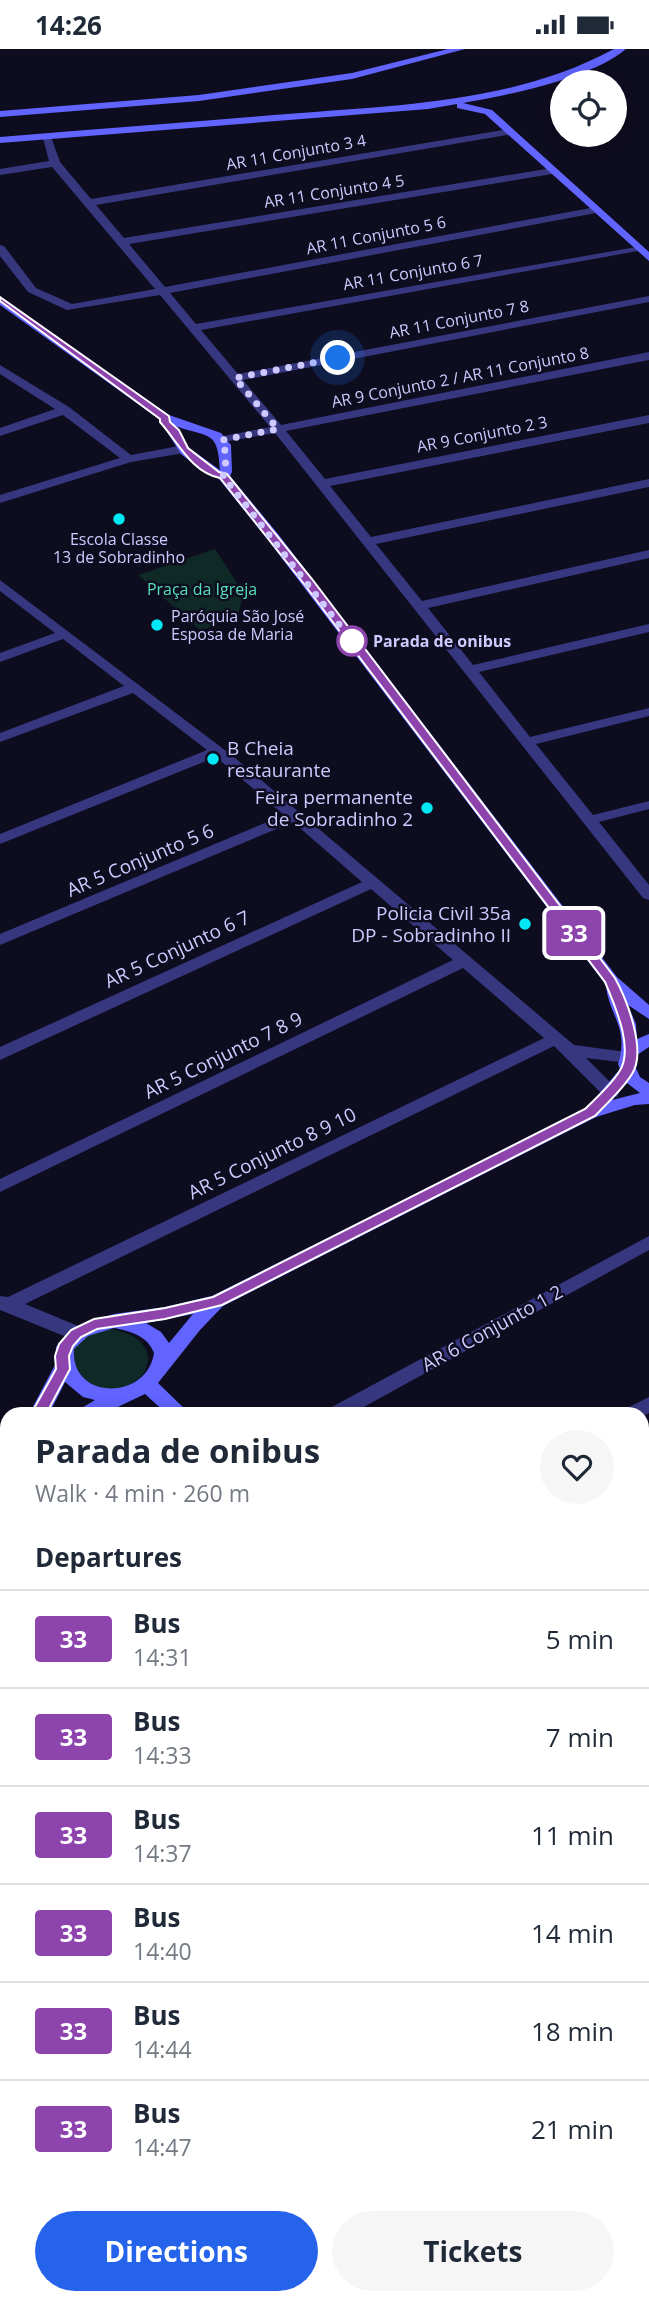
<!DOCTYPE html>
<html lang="en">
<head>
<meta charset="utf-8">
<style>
  :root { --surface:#fff; --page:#f6f6f7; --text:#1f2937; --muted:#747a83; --line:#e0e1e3; --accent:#2563eb }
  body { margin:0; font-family:"Open Sans",sans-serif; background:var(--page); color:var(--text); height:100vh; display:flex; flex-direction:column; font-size:26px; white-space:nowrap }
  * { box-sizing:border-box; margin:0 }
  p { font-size:23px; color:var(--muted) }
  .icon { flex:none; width:38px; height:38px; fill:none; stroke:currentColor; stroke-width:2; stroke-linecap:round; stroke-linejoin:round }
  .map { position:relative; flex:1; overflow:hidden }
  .sheet { position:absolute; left:0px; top:1358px; width:649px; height:898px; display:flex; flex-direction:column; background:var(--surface); border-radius:21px 21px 0 0; box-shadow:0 4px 18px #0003 }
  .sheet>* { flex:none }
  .badge { padding:0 14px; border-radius:5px; font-size:24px; line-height:46px }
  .buttons { position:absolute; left:550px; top:21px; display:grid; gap:14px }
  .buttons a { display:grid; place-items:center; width:77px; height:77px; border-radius:50%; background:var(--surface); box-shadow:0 4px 18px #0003; font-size:35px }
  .you { position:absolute; width:35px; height:35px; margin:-18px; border:5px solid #fff; border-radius:50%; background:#1a73e8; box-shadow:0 0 0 10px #1a73e833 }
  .map>.badge { position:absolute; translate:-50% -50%; box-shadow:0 0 0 4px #fff }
  h2 { padding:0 35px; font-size:26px; line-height:63px }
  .round { display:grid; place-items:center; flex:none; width:74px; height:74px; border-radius:37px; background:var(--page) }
  .headline { display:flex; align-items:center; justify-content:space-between; height:119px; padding:0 35px }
  h1 { font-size:33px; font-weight:700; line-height:52px }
  .cta { display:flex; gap:14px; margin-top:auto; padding:14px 35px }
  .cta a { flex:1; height:80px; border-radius:42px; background:var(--accent); color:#fff; font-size:28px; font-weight:700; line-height:80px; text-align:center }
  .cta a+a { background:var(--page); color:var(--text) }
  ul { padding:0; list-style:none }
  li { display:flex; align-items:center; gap:21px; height:98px; padding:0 35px; border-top:2px solid var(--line) }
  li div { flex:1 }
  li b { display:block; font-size:26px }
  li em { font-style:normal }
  li .badge { min-width:77px; font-weight:700; text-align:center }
  .status { display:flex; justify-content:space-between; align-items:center; height:49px; padding:0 35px; background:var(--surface); direction:ltr }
  .status svg { height:19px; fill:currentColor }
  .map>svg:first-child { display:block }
  .green { fill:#0f2927 }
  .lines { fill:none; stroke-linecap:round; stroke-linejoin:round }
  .street { fill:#36377f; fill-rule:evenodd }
  .secondary { fill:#6164ff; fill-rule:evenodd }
  .line { fill:#8e44ad; stroke:#fff; stroke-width:2 }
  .walk { stroke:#cecaff; stroke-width:7; stroke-dasharray:0 12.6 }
  .poi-dot { fill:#00e7f5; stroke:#0e0c1f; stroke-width:2.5 }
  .stop-dot { fill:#fff; stroke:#8e44ad; stroke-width:3.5 }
  .labels { text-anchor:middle; stroke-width:5; stroke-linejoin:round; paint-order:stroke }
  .far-street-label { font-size:16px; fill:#cecaff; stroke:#0e0c1f }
  .far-poi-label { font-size:16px; fill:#cecaff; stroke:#0e0c1f }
  .far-park-label { font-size:16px; fill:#55e0b7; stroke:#0e0c1f }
  .far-stop-label { font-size:16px; font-weight:bold; fill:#cecaff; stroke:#0e0c1f; text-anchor:start }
  .poi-label { font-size:19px; fill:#cecaff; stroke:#0e0c1f; text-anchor:end }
  .street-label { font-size:19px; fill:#cecaff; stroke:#0e0c1f }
</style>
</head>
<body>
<div class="status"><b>14:26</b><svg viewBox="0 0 49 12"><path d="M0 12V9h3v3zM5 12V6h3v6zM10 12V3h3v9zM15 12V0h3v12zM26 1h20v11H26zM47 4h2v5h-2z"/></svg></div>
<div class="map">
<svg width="649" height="2255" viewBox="0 0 649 2255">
  <rect width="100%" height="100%" fill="#0e0c1f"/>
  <g class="green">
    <polygon points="215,500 244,545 238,565 201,582 138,526"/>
    <path d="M 110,1280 C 170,1289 151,1342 108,1340 C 99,1340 90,1336 81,1334 L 70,1301 C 82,1287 93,1283 110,1280 Z"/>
    <polygon points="649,1951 649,2255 241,2255 249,2249 642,2249 642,1956"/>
  </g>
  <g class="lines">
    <g class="street">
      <polygon points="509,80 513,81 513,85 96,156 124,189 552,119 557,122 552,125 129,195 165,238 596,158 601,161 596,164 170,244 196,275 642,197 642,201 638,202 201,281 238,325 649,247 649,253 243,331 281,376 649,303 649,311 286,382 325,430 649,366 649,374 330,437 371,488 649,430 649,438 376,495 422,552 649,501 649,509 428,559 473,616 649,575 649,583 479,623 530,688 649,659 649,667 536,695 593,766 649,752 649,760 599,773 649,836 649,851 643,849 275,384 218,394 218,388 270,378 160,246 67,261 28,243 0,207 0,196 4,197 36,239 72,255 155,240 52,118 0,126 0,120 49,112 42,85 50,85 60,113 91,150"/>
      <polygon points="0,316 69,358 131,406 184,396 190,400 184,404 131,413 0,454 0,446 120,409 63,366 0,387 0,379 55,360 0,325"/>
      <polygon points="0,531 234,708 574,996 634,1004 636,1008 634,1012 628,1014 586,1009 617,1040 619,1044 617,1048 605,1048 554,997 25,1255 83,1279 85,1284 83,1289 69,1289 0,1261 0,1247 8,1248 544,989 463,919 0,1143 0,1130 453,911 371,840 0,1011 0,998 362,833 293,773 0,896 0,885 284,766 216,708 0,795 0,785 207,701 133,644 0,693 0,684 124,637 63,590 0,613 0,604 55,584 0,542"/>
      <polygon points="649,1187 649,1201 351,1365 325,1365 328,1360"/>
      <polygon points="649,1348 649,1364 642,1368 642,1365 622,1365 625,1360"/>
      <polygon points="649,1538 649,1556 642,1558 642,1540"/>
      <polygon points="649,1753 649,1773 642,1775 642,1755"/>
    </g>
    <g class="secondary">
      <polygon points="448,0 465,0 352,30 199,52 0,68 0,62 199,46 352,24"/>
      <path d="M 614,0 L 626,0 C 590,30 509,46 463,54 L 492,61 L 649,203 L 649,212 L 485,65 L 457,59 L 457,55 L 428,60 L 0,94 L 0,88 C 96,80 191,73 287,65 C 398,56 514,54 614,0 Z"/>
      <path d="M 0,248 L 169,366 L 221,384 L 231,396 L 232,423 L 230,427 L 278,485 L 617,928 L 649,956 L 649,970 L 628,956 L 636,975 L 637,990 L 649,985 L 649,998 L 637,1006 L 634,1015 L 640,1028 L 649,1034 L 649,1055 L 635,1056 L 596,1068 L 223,1257 L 200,1281 L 158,1334 L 190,1365 L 167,1365 L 145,1345 L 103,1365 L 77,1365 L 80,1360 L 95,1351 L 83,1348 L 65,1333 L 49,1365 L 29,1365 L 55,1316 L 56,1298 L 74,1278 L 114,1265 L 165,1258 L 212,1247 L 587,1059 L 620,1020 L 618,1015 C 630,979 608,965 606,936 L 268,491 L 219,430 L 204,423 L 181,405 L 159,370 L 0,256 ZM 175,377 C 210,389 218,381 220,421 L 189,399 ZM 627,1034 L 640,1044 L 612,1051 ZM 193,1265 L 169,1294 L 161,1283 L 146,1274 ZM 114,1279 C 130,1282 148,1287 154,1304 C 147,1352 70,1352 74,1300 L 88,1287 Z"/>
      <polygon points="7,1411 7,1431 0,1434 0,1414"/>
      <polygon points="642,1863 649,1865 649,1891 642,1889"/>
    </g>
  </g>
  <path class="line" d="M 0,248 L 169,367 L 170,373 L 179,381 L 188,399 L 219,423 L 227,425 L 312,530 L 615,929 C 627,951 647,1002 632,1025 C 623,1040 607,1054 595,1067 L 222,1256 L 165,1270 L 97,1280 L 81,1288 L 73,1297 L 69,1307 L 70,1320 L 44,1369 L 39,1371 L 31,1365 L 56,1320 L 55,1307 L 59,1295 L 71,1281 L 94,1270 L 165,1259 L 213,1248 L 585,1060 C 596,1049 610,1037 619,1023 C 635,1000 614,955 605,933 L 304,535 L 220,429 C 191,423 178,393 160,373 L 160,370 L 0,252 Z"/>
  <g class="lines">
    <path class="walk" d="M 338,309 L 235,329 L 278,380 L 222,391 C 226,398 227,420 223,427 L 352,592"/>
  </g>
  <g class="poi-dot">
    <circle cx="119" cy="470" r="7"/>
    <circle cx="157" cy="576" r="7"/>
    <circle cx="213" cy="710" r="7"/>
    <circle cx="427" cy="759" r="7"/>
    <circle cx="525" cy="875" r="7"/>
  </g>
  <circle class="stop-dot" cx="352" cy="592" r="14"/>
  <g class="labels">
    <g class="far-street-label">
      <text transform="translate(296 103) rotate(-10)" y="6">AR 11 Conjunto 3 4</text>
      <text transform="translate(334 142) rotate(-9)" y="6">AR 11 Conjunto 4 5</text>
      <text transform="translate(376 186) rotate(-11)" y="6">AR 11 Conjunto 5 6</text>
      <text transform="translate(413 223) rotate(-10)" y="6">AR 11 Conjunto 6 7</text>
      <text transform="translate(459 270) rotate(-11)" y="6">AR 11 Conjunto 7 8</text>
      <text transform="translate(460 328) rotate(-11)" y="6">AR 9 Conjunto 2 / AR 11 Conjunto 8</text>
      <text transform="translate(482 385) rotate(-11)" y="6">AR 9 Conjunto 2 3</text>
    </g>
    <g class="far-poi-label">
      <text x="119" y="496">Escola Classe<tspan x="119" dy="18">13 de Sobradinho</tspan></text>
      <text x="171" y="573" text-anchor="start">Paróquia São José<tspan x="171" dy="18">Esposa de Maria</tspan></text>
    </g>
    <g class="far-park-label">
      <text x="202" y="546">Praça da Igreja</text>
    </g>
    <g class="far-stop-label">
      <text x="373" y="598">Parada de onibus</text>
    </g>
    <g class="poi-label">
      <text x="227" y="706" text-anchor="start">B Cheia<tspan x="227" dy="22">restaurante</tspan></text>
      <text x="413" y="755">Feira permanente<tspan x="413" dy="22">de Sobradinho 2</tspan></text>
      <text x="511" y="871">Policia Civil 35a<tspan x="511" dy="22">DP - Sobradinho II</tspan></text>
    </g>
    <g class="street-label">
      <text transform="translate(140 811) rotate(-23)" y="7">AR 5 Conjunto 5 6</text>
      <text transform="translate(177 900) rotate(-25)" y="7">AR 5 Conjunto 6 7</text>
      <text transform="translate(223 1006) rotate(-26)" y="7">AR 5 Conjunto 7 8 9</text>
      <text transform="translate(272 1104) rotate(-26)" y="7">AR 5 Conjunto 8 9 10</text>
      <text transform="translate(492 1279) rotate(-29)" y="7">AR 6 Conjunto 1 2</text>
    </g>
  </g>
</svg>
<div class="buttons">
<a><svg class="icon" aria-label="locate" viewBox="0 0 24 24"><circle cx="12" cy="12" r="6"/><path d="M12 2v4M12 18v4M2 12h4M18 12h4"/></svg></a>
</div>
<div class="you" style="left:338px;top:309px"></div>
<b class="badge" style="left:574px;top:884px;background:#8e44ad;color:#fff">33</b>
<section class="sheet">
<div class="headline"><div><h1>Parada de onibus</h1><p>Walk · 4 min · 260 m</p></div><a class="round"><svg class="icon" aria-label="heart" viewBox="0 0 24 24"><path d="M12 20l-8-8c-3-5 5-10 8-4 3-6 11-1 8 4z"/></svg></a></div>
<h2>Departures</h2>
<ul>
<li><span class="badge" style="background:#8e44ad;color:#fff">33</span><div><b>Bus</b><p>14:31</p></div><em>5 min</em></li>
<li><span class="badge" style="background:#8e44ad;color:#fff">33</span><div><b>Bus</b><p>14:33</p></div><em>7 min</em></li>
<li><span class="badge" style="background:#8e44ad;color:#fff">33</span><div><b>Bus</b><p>14:37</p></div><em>11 min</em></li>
<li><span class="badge" style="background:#8e44ad;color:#fff">33</span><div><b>Bus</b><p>14:40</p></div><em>14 min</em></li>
<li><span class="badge" style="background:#8e44ad;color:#fff">33</span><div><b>Bus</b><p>14:44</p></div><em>18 min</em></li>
<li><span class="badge" style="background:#8e44ad;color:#fff">33</span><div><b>Bus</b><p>14:47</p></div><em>21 min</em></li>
</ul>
<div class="cta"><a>Directions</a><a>Tickets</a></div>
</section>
</div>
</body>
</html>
